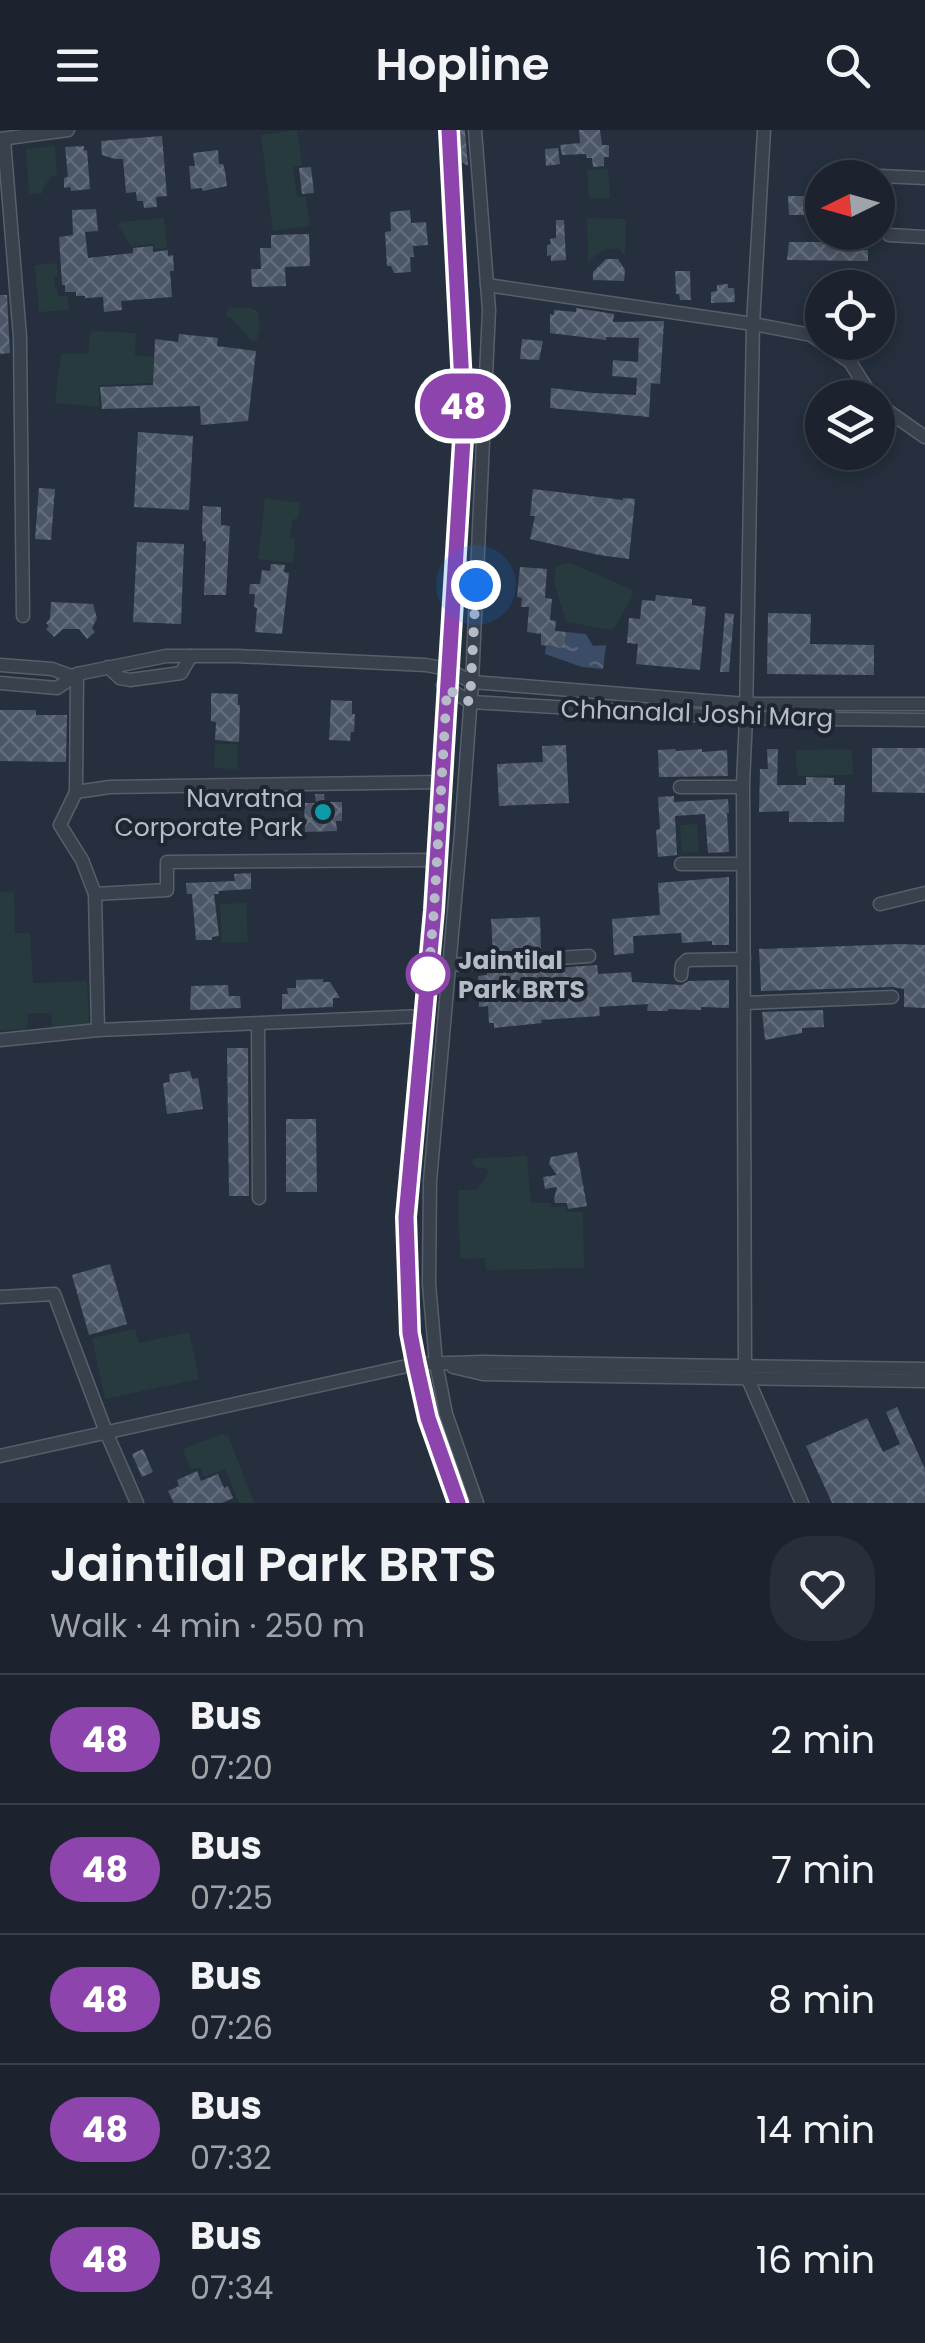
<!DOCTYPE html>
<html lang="en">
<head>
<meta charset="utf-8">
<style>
  :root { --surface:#1c232e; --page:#292f3a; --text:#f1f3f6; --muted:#a0a4aa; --line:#3a404a }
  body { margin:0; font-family:Poppins,sans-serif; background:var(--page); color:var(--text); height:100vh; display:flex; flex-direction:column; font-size:38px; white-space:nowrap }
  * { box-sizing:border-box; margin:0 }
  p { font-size:32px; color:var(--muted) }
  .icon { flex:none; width:55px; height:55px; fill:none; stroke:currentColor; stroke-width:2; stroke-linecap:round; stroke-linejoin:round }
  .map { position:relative; height:1373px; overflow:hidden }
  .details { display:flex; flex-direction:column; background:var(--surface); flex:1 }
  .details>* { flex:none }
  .badge { padding:0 20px; border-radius:32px; font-size:35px; line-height:65px }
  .needle { width:65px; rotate:265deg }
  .fabs { position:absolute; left:805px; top:30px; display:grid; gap:20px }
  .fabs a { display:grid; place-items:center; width:90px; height:90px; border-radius:50%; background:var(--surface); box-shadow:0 5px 15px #0003,0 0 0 2px var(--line); font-size:50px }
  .you { position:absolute; width:50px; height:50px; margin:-25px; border:8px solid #fff; border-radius:50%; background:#1a73e8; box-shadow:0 0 0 15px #1a73e833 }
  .map>.badge { position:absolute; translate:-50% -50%; box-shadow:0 0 0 5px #fff }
  .round { display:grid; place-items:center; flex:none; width:105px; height:105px; border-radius:40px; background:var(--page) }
  .headline { display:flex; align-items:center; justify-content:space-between; height:170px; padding:0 50px }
  h1 { font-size:48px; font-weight:600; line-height:75px }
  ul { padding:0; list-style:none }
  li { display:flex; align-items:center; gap:30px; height:130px; padding:0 50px; border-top:2px solid var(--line) }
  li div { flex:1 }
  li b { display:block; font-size:38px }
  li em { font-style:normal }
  li .badge { min-width:110px; font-weight:700; text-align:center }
  header { display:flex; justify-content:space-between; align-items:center; height:130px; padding:0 50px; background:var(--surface); font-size:45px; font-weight:600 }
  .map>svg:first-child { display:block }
  .green { fill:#273b3e }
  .water { fill:url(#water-ripples) }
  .building { fill:url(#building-cross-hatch) }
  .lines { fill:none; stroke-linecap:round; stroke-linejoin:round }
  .minor-casing { stroke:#575f6b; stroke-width:15 }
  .minor { stroke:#39414d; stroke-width:12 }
  .line-casing { stroke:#fff; stroke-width:22 }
  .line { stroke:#8e44ad; stroke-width:15 }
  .walk { stroke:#b5bcc8; stroke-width:10; stroke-dasharray:0 18 }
  .culture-dot { fill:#0f9aa8; stroke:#1e2632; stroke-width:4 }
  .stop-dot { fill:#fff; stroke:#8e44ad; stroke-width:5 }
  .labels { text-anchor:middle; stroke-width:8; stroke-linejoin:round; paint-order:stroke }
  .street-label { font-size:25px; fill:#b5bcc8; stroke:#1e2632 }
  .poi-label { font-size:25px; fill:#b5bcc8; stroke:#1e2632; text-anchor:end }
  .stop-label { font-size:25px; font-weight:bold; fill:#b5bcc8; stroke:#1e2632; text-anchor:start }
</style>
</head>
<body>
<header><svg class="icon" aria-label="menu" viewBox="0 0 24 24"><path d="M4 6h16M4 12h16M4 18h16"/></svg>Hopline<svg class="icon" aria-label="search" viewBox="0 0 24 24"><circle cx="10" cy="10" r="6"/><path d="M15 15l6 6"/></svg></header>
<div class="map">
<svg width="925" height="1373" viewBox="0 0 925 1373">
  <defs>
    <pattern id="water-ripples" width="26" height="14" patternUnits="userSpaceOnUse" patternTransform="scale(2.5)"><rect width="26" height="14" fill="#3b4c66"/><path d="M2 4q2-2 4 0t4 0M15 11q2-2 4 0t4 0" fill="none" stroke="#55647a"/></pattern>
    <pattern id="building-cross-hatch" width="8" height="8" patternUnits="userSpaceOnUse" patternTransform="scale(2.5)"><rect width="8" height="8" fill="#4b5666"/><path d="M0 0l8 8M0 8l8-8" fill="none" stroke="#636c7a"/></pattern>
  </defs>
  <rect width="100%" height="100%" fill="#252f3d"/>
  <g class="green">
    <polygon points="297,0 302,35 293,37 297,67 306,67 310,96 273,101 261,5"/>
    <polygon points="55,16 57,45 52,46 43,58 43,63 29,64 26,19"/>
    <polygon points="608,39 610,68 589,69 587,40"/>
    <polygon points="164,88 167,118 155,119 154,114 131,116 119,97 119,92"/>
    <path d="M 587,88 L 626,89 L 625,125 L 619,119 C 603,118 598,122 588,133 Z"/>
    <polygon points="57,133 58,146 54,146 55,159 57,159 58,166 68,166 69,180 39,182 35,135"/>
    <polygon points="230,178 252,178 258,182 260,199 256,211 251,210 232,189 227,187 226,183"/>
    <polygon points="91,201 136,203 135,226 155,227 154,253 99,255 99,277 55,273 61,224 88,224"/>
    <polygon points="265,368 300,373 298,389 293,389 290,407 295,409 293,433 258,429"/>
    <polygon points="570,433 631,459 633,465 615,497 611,500 566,492 554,452 556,436"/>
    <polygon points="215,614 238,614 237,639 214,638"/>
    <polygon points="852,619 853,645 797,646 796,620"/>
    <polygon points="697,694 699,722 682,723 680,695"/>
    <polygon points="14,761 15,803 30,803 33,853 87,851 89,896 52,898 51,883 28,883 27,899 0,900 0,762"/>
    <polygon points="246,773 248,812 222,813 220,774"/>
    <polygon points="527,1026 531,1073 551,1073 551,1077 565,1076 566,1082 583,1082 584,1138 486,1140 485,1128 460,1129 458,1060 476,1060 489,1043 485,1037 478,1039 472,1033 474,1028"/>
    <polygon points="135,1199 139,1213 189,1202 199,1249 105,1269 92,1208"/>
    <polygon points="223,1304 225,1306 228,1305 254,1373 239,1373 225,1339 204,1347 200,1337 191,1340 183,1319"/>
  </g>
  <polygon class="water" points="566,502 586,504 593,516 606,515 603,539 582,537 545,524 546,516 565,517"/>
  <g class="building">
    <polygon points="459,0 465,0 468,36 460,31"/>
    <polygon points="579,0 600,0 602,15 609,15 609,27 604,27 604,36 593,37 592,28 587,28 586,24 562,25 560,15 580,13"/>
    <polygon points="162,6 167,66 156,67 157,77 144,78 143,71 137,71 136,62 126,63 123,29 115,29 102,25 101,11"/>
    <polygon points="84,16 84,21 87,20 90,59 71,61 70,57 64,58 64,48 68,47 65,17"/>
    <polygon points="558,18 560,34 546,36 545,19"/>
    <polygon points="218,20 219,34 223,34 225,41 227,56 203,61 202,58 191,59 189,36 195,36 193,23"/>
    <polygon points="311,37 314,63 302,64 299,38"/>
    <polygon points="788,66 822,66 822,85 789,85"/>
    <polygon points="96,79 98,101 85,102 88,128 133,123 133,118 153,116 153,122 168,120 168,126 173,125 174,141 170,141 172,167 121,171 122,180 104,182 103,167 85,168 85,166 76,166 76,162 65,162 65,155 62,155 59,107 73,105 72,80"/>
    <polygon points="410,80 411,93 426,92 428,115 413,116 414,127 410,127 411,142 394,143 391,136 387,136 385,102 391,101 390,82"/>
    <polygon points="556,90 564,90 566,130 551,131 551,125 547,126 547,115 551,114 550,109 556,108"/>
    <polygon points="821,102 864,102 864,120 868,120 868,131 787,130 789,112 821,112"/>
    <polygon points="309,104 310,136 285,137 286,156 252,157 251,139 261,139 260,118 271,118 271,105"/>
    <polygon points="606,129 618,129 625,140 624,151 593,150 593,142"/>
    <polygon points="675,141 690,141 691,170 680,170 679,164 676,164"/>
    <polygon points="728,154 728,158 734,158 735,172 711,173 711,162 717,161 717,155"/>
    <polygon points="0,165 7,165 10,223 0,224"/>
    <polygon points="576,178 614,184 613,192 664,191 660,254 651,253 649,287 550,278 551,258 594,263 636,265 637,248 612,246 613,230 638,232 639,208 606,207 606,210 550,203 550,184 554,185 554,180 576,182"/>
    <polygon points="179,204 218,208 217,216 256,221 248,291 201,295 200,276 102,279 100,257 153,255 155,209 178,212"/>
    <polygon points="522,209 543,211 539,230 520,229"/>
    <polygon points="138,302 193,306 189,380 134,377"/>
    <polygon points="39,358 55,359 51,410 35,409"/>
    <polygon points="533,359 623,370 623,368 635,369 629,429 599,425 530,409 535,386 530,386"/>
    <polygon points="203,376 221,377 221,395 230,396 226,465 204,465 206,411 203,411 202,398"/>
    <polygon points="137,412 184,414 181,494 133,492"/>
    <polygon points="271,434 285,435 284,442 289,443 282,504 255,502 257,478 254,477 255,464 249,464 250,454 260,454 262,440 270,441"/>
    <polygon points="520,437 547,439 545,468 552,469 550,490 556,491 555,501 566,502 565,518 541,515 541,504 527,502 529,477 521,477 522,468 517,467"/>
    <polygon points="656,465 692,469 692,475 706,477 700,540 636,534 638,514 627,513 629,488 640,489 642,470 655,471"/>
    <polygon points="51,472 93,474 97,488 92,498 95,502 87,509 79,499 63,499 54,507 46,499 49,496 46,493 50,489"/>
    <polygon points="725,483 734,484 729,542 720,542"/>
    <polygon points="768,483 811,484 810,514 874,515 874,545 767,544"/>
    <polygon points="211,563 238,564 238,575 240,575 239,612 215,610 216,592 211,591"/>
    <polygon points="331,570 352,571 352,584 355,584 354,602 351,602 350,611 329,610"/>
    <polygon points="0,580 36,580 36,585 67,585 66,632 0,631"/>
    <polygon points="566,615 569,673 499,676 497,634 543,632 542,616"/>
    <polygon points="872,618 925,618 925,663 872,662"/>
    <polygon points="675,619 676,621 702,619 702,622 727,620 728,646 659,647 658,620"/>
    <polygon points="767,619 778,619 777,655 806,655 806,647 834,648 834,655 845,655 844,692 789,692 789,681 759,682 760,639 768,639"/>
    <polygon points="315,664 324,664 325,672 342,672 342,691 336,691 337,701 305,702 304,673 316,673"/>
    <polygon points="674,666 674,672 728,669 729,683 727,683 729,722 708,723 705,684 675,686 677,725 658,727 656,700 660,699 658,667"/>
    <polygon points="251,743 251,759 218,761 219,764 214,764 219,806 212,807 212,810 196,810 192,764 187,764 186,753 235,751 234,744"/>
    <polygon points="729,747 729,815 712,815 712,811 682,813 681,803 633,806 634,823 614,825 612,789 660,785 658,753"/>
    <polygon points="540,787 541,819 493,822 491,789"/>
    <polygon points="900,814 925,815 925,878 904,877 904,859 893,857 761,861 759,819"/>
    <polygon points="597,835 598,844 631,842 632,852 681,855 689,851 729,850 729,878 701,877 701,880 668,879 668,881 647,881 648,874 599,877 600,886 541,890 542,893 494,898 494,893 489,893 488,876 479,877 478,846 487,845 487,843"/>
    <polygon points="323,849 323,852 330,852 340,868 333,868 333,877 282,879 282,864 288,864 287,858 296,858 296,850"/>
    <polygon points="228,855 229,866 240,866 241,878 190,880 191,856"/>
    <polygon points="823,880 824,897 802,898 802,903 765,910 762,882"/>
    <polygon points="227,918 248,918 249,1066 229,1066"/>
    <polygon points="190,941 192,949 198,948 203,979 167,984 163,953 170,952 169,944"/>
    <polygon points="286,989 316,989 317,1062 286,1062"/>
    <polygon points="577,1022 587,1076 568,1079 567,1073 555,1073 554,1069 557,1057 545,1059 543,1047 557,1045 549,1034 551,1027"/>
    <polygon points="110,1134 127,1194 89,1205 72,1145"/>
    <polygon points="897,1277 925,1339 925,1373 832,1373 806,1316 867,1288 883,1322 900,1314 886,1282"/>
    <polygon points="143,1319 153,1342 142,1347 132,1324"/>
    <polygon points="197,1341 201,1351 218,1344 224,1358 228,1356 233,1368 222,1373 174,1373 168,1361 179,1356 177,1350"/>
  </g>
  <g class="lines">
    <g class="minor-casing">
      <g id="minor">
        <polyline points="449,0 463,293 434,780 406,1087 410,1203 416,1234 428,1288 458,1373"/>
        <polyline points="475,0 489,180 472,552 461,703 430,1051 429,1154 436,1233 446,1284 477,1373"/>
        <polyline points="764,0 753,194 746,588 743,653 745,1237 747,1247 802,1373"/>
        <polyline points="0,9 68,0"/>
        <polyline points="4,10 20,207 23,486"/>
        <polyline points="880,46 925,48"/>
        <polyline points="889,105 925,107"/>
        <polyline points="487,155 753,194 811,205 850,232 873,268"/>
        <polyline points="878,274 925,307"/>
        <polyline points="0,535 52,539 74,547"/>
        <polyline points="108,537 120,548 130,550 181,543 191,526"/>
        <polyline points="0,553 57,558 77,544 166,526 236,526 426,535 447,539 472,552 746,574 925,574"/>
        <polyline points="443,555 470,572 746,588 925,590"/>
        <polyline points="680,657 743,657"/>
        <polyline points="76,662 110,657 441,652"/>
        <polyline points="681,734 743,734"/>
        <polyline points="95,764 167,760 167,732 437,730"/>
        <polyline points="880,774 925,763"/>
        <polyline points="449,835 589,826"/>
        <polyline points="681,845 682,835 687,830 744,829"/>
        <polyline points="744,873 892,867"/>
        <polyline points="258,894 259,1068"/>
        <polyline points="98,900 424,886"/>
        <polyline points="0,910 98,900 95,764 82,730 60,695 76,662 77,544"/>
        <polyline points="0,1167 54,1164 106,1302 137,1373"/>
        <polyline points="453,1237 483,1244 925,1251"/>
        <polyline points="0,1326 416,1234 483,1232 925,1239"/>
      </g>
    </g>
    <use href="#minor" class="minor"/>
  </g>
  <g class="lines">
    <g class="line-casing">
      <polyline id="line" points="449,0 464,293 434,780 406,1087 410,1203 416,1234 428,1288 458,1373"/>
    </g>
    <use href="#line" class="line"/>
    <polyline class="walk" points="428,844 428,851 434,780 447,559 470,572 476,455"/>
  </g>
  <circle class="culture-dot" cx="323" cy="682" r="10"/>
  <circle class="stop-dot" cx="428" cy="844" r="20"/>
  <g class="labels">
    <g class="street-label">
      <text transform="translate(697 583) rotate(2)" y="9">Chhanalal Joshi Marg</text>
    </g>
    <g class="poi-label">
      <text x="303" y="677">Navratna<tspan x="303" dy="29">Corporate Park</tspan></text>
    </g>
    <g class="stop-label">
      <text x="458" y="839">Jaintilal<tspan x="458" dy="29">Park BRTS</tspan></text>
    </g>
  </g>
</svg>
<div class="fabs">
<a><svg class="needle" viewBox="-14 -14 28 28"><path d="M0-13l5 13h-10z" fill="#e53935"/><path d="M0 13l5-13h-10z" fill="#a0a4aa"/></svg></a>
<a><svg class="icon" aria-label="locate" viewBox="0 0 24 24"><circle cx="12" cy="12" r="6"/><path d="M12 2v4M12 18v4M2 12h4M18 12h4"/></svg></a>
<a><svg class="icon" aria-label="layers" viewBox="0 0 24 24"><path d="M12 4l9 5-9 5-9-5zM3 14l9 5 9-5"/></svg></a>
</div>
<div class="you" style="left:476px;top:455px"></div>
<b class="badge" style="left:463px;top:276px;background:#8e44ad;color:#fff">48</b>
</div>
<section class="details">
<div class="headline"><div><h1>Jaintilal Park BRTS</h1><p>Walk · 4 min · 250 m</p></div><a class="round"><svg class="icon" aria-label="heart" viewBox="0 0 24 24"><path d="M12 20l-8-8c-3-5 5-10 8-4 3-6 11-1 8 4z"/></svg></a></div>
<ul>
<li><span class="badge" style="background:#8e44ad;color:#fff">48</span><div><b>Bus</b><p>07:20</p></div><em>2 min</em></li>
<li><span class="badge" style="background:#8e44ad;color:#fff">48</span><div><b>Bus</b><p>07:25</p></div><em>7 min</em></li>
<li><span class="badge" style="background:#8e44ad;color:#fff">48</span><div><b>Bus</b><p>07:26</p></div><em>8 min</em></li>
<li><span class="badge" style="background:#8e44ad;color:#fff">48</span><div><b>Bus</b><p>07:32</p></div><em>14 min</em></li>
<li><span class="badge" style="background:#8e44ad;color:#fff">48</span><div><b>Bus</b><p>07:34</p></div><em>16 min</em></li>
</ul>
</section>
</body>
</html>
